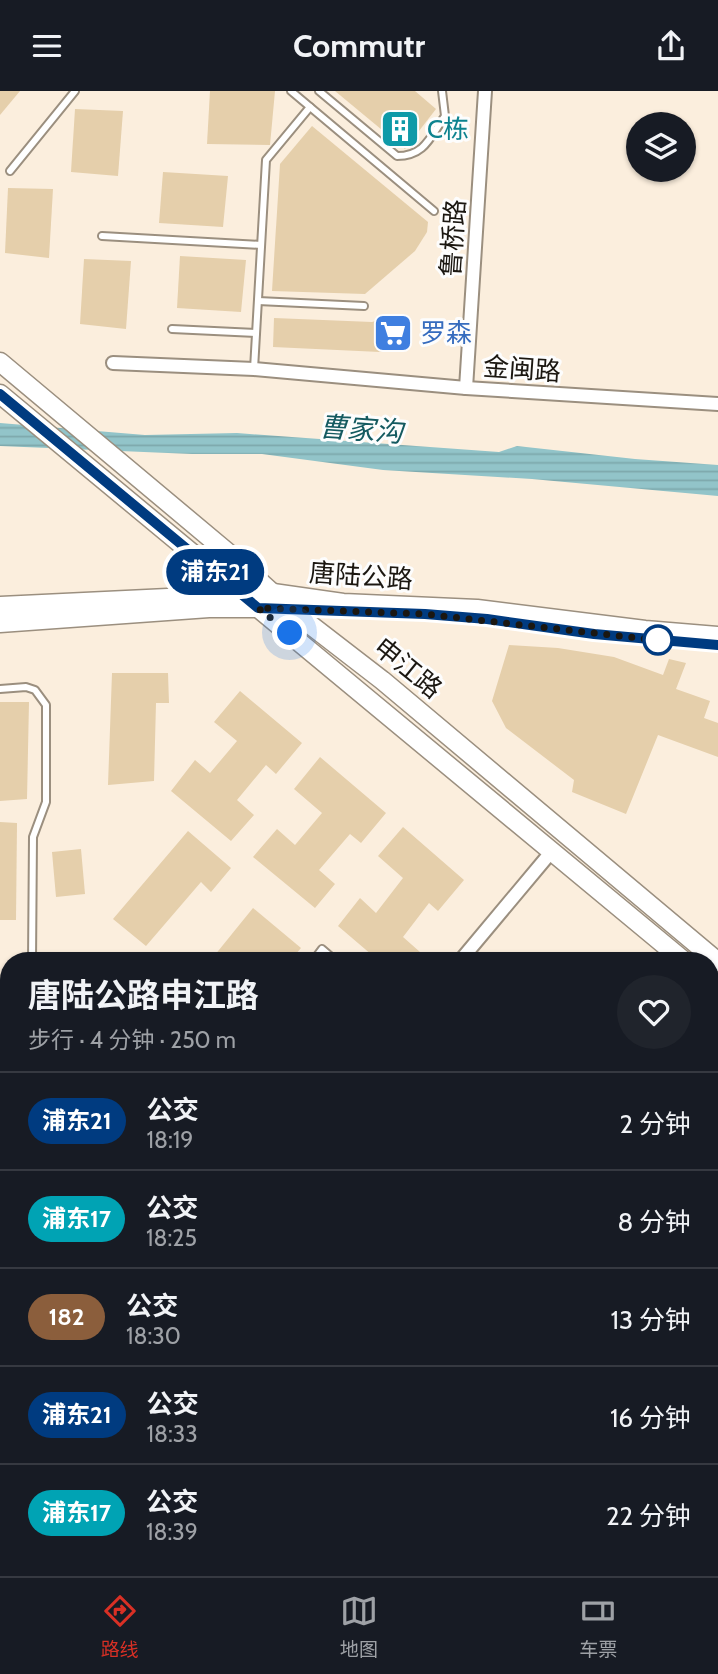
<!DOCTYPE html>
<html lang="zh">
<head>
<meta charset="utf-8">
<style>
  :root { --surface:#171b24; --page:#20242c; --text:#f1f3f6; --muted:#9ea1a6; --line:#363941; --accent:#d93025 }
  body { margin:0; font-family:Cabin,"Noto Sans SC",sans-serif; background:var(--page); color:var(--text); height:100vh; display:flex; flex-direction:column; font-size:26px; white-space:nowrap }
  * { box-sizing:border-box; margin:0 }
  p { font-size:23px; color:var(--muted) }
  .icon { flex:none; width:38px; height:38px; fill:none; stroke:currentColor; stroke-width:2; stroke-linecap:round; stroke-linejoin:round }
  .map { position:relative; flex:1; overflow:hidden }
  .sheet { position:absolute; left:0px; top:861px; width:719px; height:625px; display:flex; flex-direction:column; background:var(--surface); border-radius:28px 28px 0 0; box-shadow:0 2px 5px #0004 }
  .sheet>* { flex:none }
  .badge { padding:0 14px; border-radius:23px; font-size:24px; line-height:46px }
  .fabs { position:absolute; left:626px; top:21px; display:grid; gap:14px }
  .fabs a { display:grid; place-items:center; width:70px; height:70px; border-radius:50%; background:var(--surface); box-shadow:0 2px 5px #0004; font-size:35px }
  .you { position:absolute; width:35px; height:35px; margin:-18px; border:5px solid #fff; border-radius:50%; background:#1a73e8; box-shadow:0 0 0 10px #1a73e833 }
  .map>.badge { position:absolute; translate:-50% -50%; box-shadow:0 0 0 4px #fff }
  .round { display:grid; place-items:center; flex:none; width:74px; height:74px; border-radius:37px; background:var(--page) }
  .headline { display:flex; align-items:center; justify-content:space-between; height:119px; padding:0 28px }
  h1 { font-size:33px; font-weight:700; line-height:52px }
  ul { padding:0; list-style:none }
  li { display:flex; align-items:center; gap:21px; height:98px; padding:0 28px; border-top:2px solid var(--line) }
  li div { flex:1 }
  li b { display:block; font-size:26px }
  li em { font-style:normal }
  li .badge { min-width:77px; font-weight:700; text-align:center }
  header { display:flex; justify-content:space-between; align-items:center; height:91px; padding:0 28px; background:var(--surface); font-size:32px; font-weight:700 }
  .tab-bar { display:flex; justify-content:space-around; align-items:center; height:98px; border-top:2px solid var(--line); background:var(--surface); font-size:19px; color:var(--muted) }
  .tab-bar a { display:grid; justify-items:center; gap:4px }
  .tab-bar .current { color:var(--accent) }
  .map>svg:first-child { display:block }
  .water { fill:url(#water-rules) }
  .building { fill:#e5cfab }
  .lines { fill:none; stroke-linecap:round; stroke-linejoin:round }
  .service-casing { stroke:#9b8f7f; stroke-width:10 }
  .minor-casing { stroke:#9b8f7f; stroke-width:16 }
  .secondary-casing { stroke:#9b8f7f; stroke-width:21 }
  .service { stroke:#fff; stroke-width:6 }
  .minor { stroke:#fff; stroke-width:12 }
  .secondary { stroke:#fff; stroke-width:18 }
  .line-casing { stroke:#fff; stroke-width:16 }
  .line { stroke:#003b80; stroke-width:10 }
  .walk { stroke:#1b1711; stroke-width:7; stroke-dasharray:0 12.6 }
  .stop-dot { fill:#fff; stroke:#003b80; stroke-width:3.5 }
  .labels { text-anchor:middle; stroke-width:6; stroke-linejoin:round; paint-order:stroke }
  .culture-label { font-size:26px; fill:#0d838f; stroke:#fdfdfd; text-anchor:start }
  .street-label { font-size:26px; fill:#1b1711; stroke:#fdfdfd }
  .shop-label { font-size:26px; fill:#366cbe; stroke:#fdfdfd; text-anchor:start }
  .water-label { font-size:28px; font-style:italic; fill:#145a60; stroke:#fdfdfd }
</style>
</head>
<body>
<header><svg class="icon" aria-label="menu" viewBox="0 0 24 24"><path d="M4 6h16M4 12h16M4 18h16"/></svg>Commutr<svg class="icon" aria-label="share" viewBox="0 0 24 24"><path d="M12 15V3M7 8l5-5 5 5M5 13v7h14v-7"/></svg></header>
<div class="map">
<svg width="718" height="1485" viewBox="0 0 718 1485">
  <defs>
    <pattern id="water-rules" width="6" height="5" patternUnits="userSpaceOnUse" patternTransform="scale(1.75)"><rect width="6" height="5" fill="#92c4c9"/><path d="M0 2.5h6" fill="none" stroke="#7da8ac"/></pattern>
  </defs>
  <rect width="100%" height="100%" fill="#fbeedd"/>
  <polygon class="water" points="0,332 145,344 237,342 499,361 517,355 635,368 718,374 718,405 532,388 383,379 262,363 192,363 0,355"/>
  <g class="building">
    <polygon points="0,0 20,0 0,24"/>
    <polygon points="210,0 275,0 270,54 207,53"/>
    <polygon points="335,0 415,0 436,18 405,58"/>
    <polygon points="75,18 123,20 118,85 71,81"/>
    <polygon points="312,35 428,131 427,141 415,160 365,203 272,200 280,73"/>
    <polygon points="163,81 228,85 223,136 159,132"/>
    <polygon points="8,97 53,98 49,167 5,162"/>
    <polygon points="180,165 246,169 241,221 177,217"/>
    <polygon points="84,168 131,170 126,238 80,233"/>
    <polygon points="274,227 372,231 385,227 396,234 399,241 391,256 380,261 273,256"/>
    <polygon points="509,554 558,557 614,566 663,584 669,568 686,572 676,598 710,610 704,627 718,632 718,666 658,644 626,723 572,701 574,689 506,637 492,610"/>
    <polygon points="112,582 168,582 169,612 156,612 154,690 108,694"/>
    <polygon points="240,600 302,652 276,683 266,674 237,709 254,724 231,750 171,700 195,669 210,682 237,650 214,631"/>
    <polygon points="0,611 29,611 27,708 0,710"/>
    <polygon points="320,666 386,722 361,752 350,743 319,779 335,793 315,817 253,766 277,738 295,754 322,722 294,698"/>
    <polygon points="0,731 17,732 16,829 0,829"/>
    <polygon points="403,736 464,789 438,820 429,812 403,846 420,861 412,870 379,870 338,835 360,807 376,822 403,787 378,765"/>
    <polygon points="188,740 231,777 211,801 201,791 146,855 113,828"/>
    <polygon points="81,758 85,803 56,806 52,761"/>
    <polygon points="253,817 301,857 290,870 210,870"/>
  </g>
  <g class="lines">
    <g class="service-casing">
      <g id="service">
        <polyline points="291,0 434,120"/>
        <path d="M 319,0 L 397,65 C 425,65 430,46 445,25 L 442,0"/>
        <polyline points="10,80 75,0"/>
        <polyline points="102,145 261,154"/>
        <polyline points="258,210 364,215"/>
        <polyline points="172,238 256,242"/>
        <polyline points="254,278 266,69 310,16"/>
        <polyline points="0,598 26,596 35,599 46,614 46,711 33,746 32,870"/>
        <polyline points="313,870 322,858 336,870"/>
        <polyline points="0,1079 9,1075"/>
        <polyline points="0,1096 2,1138"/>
        <polyline points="0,1243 9,1243"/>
      </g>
    </g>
    <g class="minor-casing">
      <g id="minor">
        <polyline points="113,272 254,278 466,297 718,313"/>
        <polyline points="466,297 485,0"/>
        <polyline points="460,870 552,760"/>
        <polyline points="0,1285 9,1285"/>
        <polyline points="33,1485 36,1477"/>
        <polyline points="716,1485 718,1483"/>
      </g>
    </g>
    <g class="secondary-casing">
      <g id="secondary">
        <polyline points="0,271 227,461 290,518 382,589 718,871"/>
        <polyline points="0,303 684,870"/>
        <polyline points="0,515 273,502 343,512 477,518 645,539 718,545"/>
        <polyline points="0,532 209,517 262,517"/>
        <polyline points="710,892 718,898"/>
      </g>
    </g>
    <use href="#service" class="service"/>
    <use href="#minor" class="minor"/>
    <use href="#secondary" class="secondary"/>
  </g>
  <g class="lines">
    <g class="line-casing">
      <polyline id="line" points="0,303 258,517 425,523 487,528 594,543 718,554"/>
    </g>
    <use href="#line" class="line"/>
    <polyline class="walk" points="290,542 258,517 425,523 664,550 658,549"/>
  </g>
  <defs>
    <g id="building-square" transform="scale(2.0125)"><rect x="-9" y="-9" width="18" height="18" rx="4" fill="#0f9aa8" stroke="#fdfdfd"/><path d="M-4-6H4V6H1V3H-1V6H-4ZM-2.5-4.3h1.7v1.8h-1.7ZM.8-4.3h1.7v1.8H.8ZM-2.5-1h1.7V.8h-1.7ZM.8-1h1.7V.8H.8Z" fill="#fff"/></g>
    <g id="supermarket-square" transform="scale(2.0125)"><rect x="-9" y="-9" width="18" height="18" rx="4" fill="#3f7fe0" stroke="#fdfdfd"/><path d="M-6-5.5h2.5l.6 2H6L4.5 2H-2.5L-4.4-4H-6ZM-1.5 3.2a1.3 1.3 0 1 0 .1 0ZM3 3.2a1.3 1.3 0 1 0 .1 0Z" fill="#fff"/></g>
  </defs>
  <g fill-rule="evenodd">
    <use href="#building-square" x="400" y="38"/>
    <use href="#supermarket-square" x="393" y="242"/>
  </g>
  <circle class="stop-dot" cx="658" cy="549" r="14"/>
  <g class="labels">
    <g class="culture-label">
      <text x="427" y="47">C栋</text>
    </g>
    <g class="street-label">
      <text transform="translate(453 147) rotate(-86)" y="9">鲁桥路</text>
      <text transform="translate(522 278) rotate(4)" y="9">金闽路</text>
      <text transform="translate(361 485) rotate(4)" y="9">唐陆公路</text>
      <text transform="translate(408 577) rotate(39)" y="9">申江路</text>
    </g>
    <g class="shop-label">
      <text x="420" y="251">罗森</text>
    </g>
    <g class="water-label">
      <text transform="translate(361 338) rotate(4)" y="10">曹家沟</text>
    </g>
  </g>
</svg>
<div class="fabs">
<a><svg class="icon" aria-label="layers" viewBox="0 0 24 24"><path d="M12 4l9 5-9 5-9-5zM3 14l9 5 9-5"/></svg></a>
</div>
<div class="you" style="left:290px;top:542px"></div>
<b class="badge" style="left:215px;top:481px;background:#003b80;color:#fff">浦东21</b>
<section class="sheet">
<div class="headline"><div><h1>唐陆公路申江路</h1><p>步行 · 4 分钟 · 250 m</p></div><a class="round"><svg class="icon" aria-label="heart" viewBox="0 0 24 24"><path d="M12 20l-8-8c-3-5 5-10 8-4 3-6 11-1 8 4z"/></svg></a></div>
<ul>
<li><span class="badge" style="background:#003b80;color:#fff">浦东21</span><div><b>公交</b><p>18:19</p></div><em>2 分钟</em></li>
<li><span class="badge" style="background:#00a3b4;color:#fff">浦东17</span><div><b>公交</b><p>18:25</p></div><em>8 分钟</em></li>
<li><span class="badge" style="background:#8b5e3c;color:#fff">182</span><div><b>公交</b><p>18:30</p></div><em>13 分钟</em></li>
<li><span class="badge" style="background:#003b80;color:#fff">浦东21</span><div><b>公交</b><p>18:33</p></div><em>16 分钟</em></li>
<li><span class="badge" style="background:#00a3b4;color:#fff">浦东17</span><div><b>公交</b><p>18:39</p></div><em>22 分钟</em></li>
</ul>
</section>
</div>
<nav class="tab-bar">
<a class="current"><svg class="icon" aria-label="directions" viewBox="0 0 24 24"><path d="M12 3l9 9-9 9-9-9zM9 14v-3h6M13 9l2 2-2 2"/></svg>路线</a>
<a><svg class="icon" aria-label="map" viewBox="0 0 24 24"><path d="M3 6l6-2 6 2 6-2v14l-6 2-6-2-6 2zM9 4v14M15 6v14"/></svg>地图</a>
<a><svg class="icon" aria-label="tickets" viewBox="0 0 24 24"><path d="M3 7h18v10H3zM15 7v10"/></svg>车票</a>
</nav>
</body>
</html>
